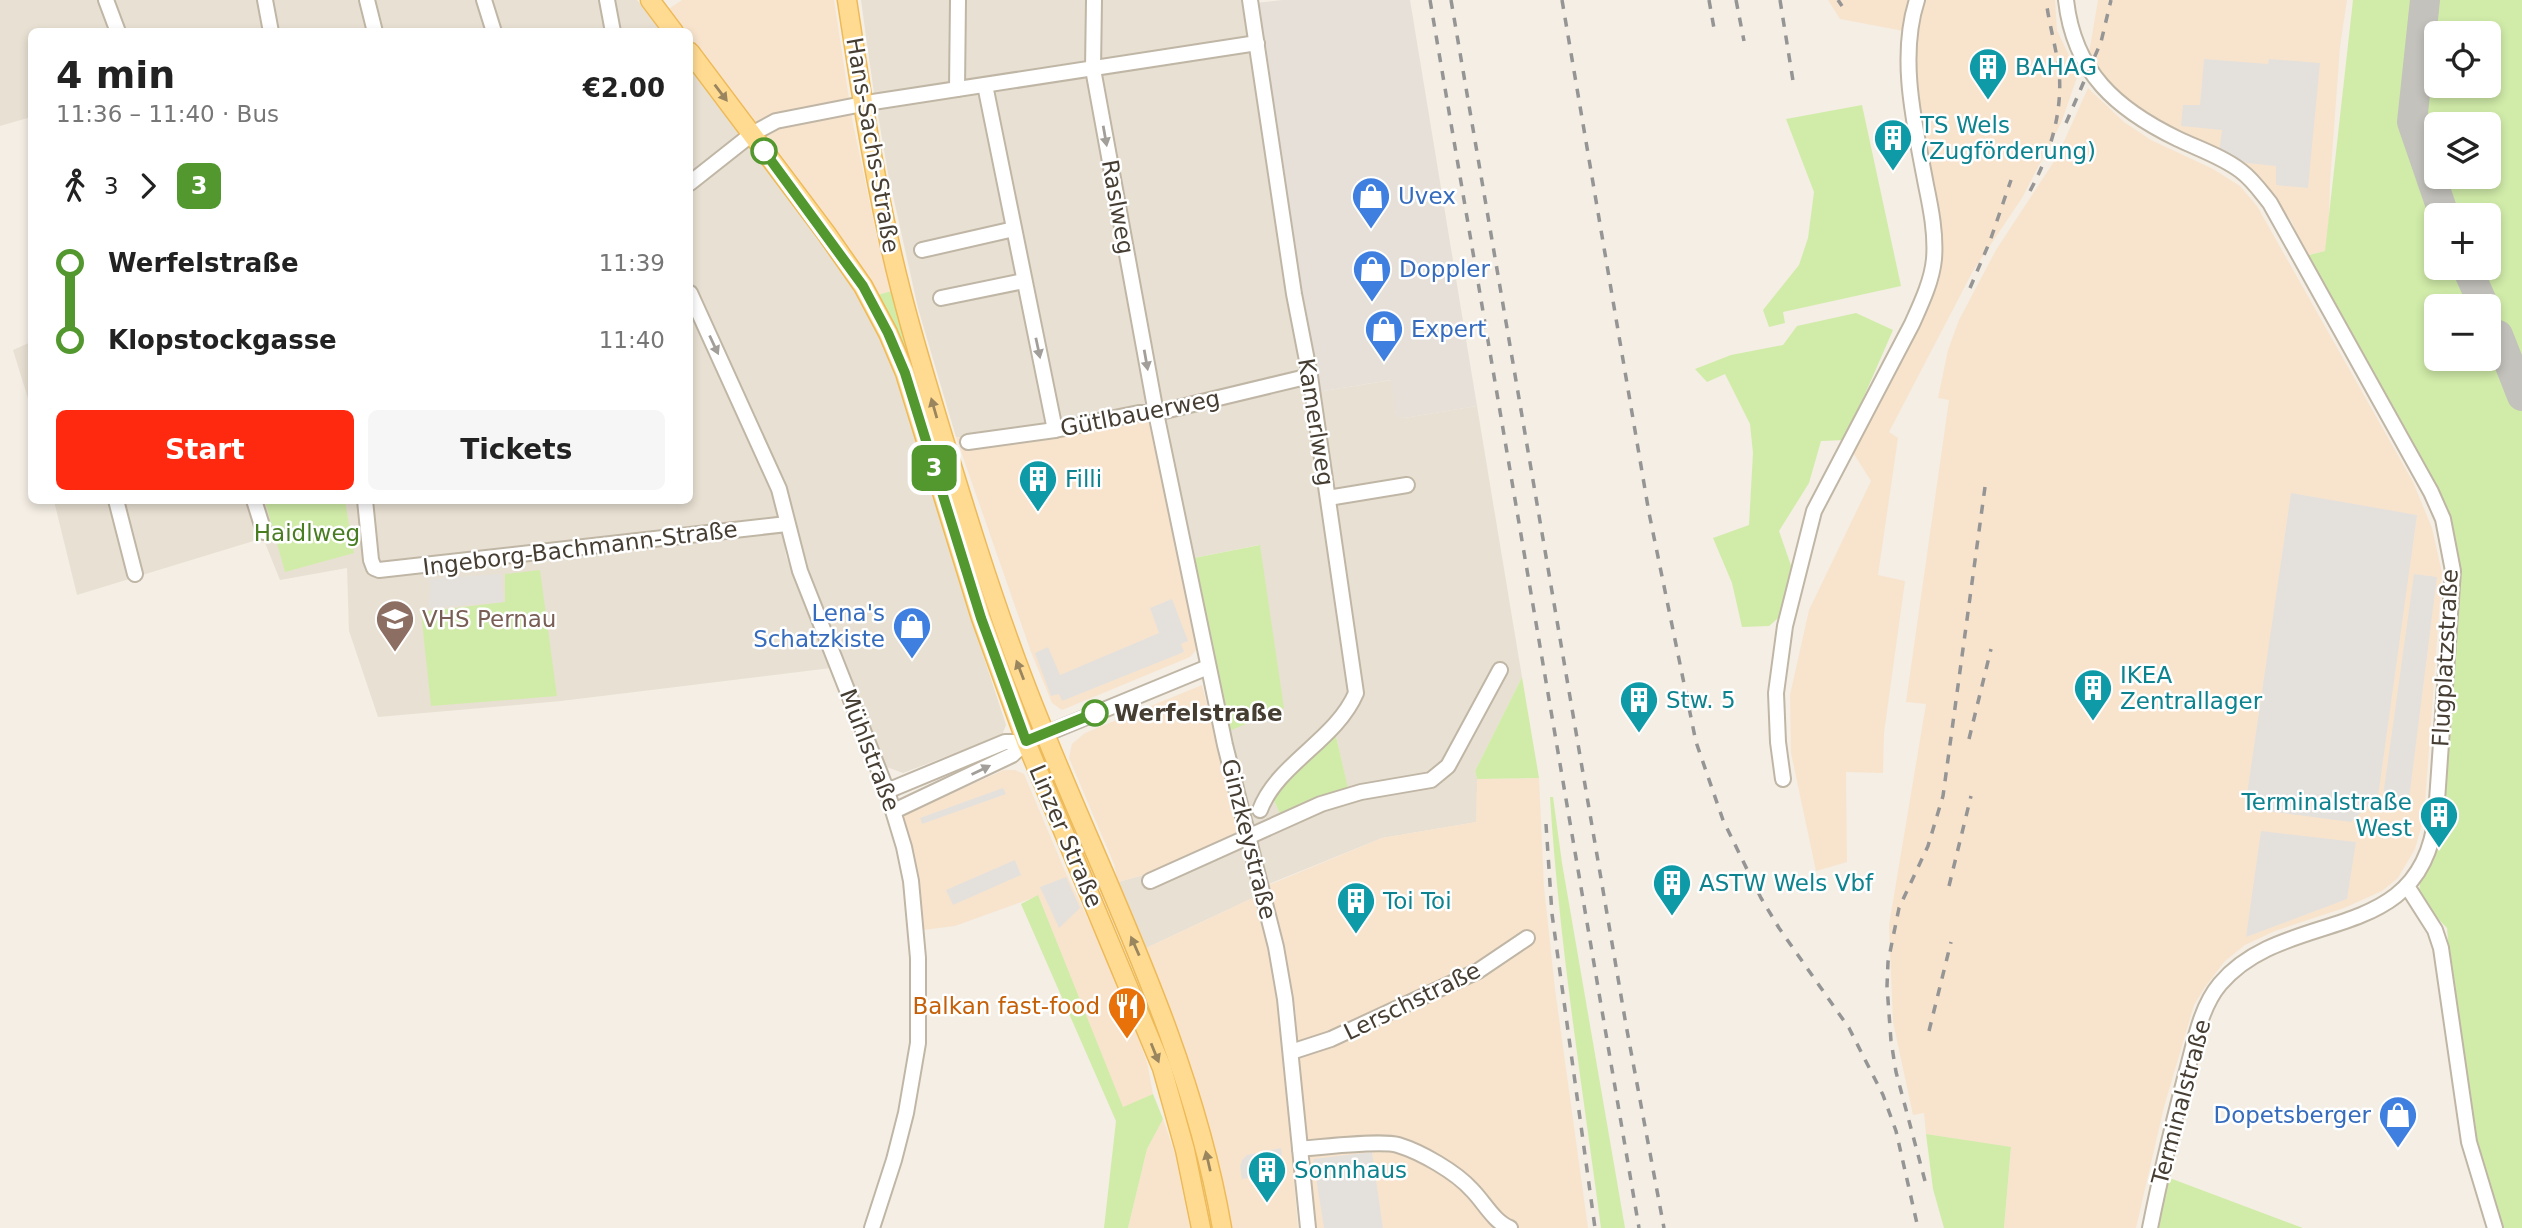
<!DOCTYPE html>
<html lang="en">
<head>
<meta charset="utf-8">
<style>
  :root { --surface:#fff; --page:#f6f6f6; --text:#222; --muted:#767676; --accent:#ff2910 }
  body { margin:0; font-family:"DejaVu Sans",sans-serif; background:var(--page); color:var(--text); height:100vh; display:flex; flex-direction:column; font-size:26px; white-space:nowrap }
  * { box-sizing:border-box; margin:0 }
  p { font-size:23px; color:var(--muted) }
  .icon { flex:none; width:38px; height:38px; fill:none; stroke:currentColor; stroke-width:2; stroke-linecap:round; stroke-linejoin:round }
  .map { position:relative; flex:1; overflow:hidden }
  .panel { position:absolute; left:28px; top:28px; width:665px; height:476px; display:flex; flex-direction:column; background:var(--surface); border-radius:10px; box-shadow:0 4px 10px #0003 }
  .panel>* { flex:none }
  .badge { padding:0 14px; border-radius:10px; font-size:24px; line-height:46px }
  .tools { position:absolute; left:2424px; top:21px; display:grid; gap:14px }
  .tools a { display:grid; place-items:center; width:77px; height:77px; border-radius:10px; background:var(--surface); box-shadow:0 4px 10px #0003; font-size:35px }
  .map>.badge { position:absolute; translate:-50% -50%; box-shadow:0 0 0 4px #fff }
  .legs { display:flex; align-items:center; gap:10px; height:77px; padding:0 28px; font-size:23px }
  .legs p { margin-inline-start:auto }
  .headline { display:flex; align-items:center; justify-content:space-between; height:119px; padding:0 28px }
  h1 { font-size:38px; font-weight:600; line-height:52px }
  .button { display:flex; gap:14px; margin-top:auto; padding:14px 28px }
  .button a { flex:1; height:80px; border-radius:10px; background:var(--accent); color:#fff; font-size:28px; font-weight:600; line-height:80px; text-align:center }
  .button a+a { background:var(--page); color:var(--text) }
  ul { padding:0 28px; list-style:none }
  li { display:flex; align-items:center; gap:24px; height:77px; font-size:26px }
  li i { display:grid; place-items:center; width:10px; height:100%; margin:0 9px; background:currentColor }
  li i::after { content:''; width:18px; height:18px; margin:-9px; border:5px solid; border-radius:50%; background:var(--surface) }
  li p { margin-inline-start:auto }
  li:first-child i { background:linear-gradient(#0000 50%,currentColor 0) }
  li:last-child i { background:linear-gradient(currentColor 50%,#0000 0) }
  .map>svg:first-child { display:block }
  .residential { fill:#e8e0d2 }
  .commercial { fill:#f8e4cd }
  .industrial { fill:#e6e0d9 }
  .green { fill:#d1eca9; fill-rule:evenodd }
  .parking { fill:#e4e1dd }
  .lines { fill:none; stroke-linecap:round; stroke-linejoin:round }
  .taxiway { stroke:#c4c2bc; stroke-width:30 }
  .minor-casing { stroke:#c0b6a6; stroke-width:18 }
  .major-casing { stroke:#eeba58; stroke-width:21 }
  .minor { stroke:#fff; stroke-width:14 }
  .major { stroke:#ffdb92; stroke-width:18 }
  .rail { stroke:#959595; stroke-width:3.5; stroke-dasharray:9 9; stroke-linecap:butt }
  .oneway { fill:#99855e }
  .oneway2 { fill:#a29e99 }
  .line-1-casing { stroke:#fff; stroke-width:16 }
  .line-1 { stroke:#52982f; stroke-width:10 }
  .stop-1-dot { fill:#fff; stroke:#52982f; stroke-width:3.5 }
  .labels { text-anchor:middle; stroke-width:5; stroke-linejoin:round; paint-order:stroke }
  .culture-label { font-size:23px; fill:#0d838f; stroke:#fff; text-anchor:start }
  .street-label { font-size:23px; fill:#463e33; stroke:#fff }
  .shop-label { font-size:23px; fill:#366cbe; stroke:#fff; text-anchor:start }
  .park-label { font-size:23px; fill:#487d22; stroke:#fff }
  .education-label { font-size:23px; fill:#785e54; stroke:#fff; text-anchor:start }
  .stop-label { font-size:23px; font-weight:bold; fill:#463e33; stroke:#fff; text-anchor:start }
  .food-label { font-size:23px; fill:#c56008; stroke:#fff; text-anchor:end }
</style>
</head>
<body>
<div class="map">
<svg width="2522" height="1228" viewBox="0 0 2522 1228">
  <rect width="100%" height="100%" fill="#f4eee4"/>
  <g class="residential">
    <polygon points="0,0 603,0 609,31 32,32 31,117 0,126"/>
    <polygon points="614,0 637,0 662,31 620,31"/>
    <polygon points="861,0 955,0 951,84 874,93"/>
    <polygon points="962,0 1095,0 1090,67 961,86"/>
    <polygon points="1098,0 1251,0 1254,40 1096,66"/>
    <polygon points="1255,47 1307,373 1160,408 1097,73"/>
    <polygon points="690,66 822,242 847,279 883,344 908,410 958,578 1006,725 1002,735 903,773 884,766 848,683 744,398 690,279"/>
    <polygon points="1091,74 1152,407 1058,427 988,87"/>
    <polygon points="984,88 1053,429 971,439 956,437 918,308 888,173 877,109"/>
    <polygon points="690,307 777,490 786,556 831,668 561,701 378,717 349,631 347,568 280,580 263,538 77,595 54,501 690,500"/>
    <polygon points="31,342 31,408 13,350"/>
    <polygon points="1310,376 1353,694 1271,794 1281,816 1252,828 1229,731 1259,545 1194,558 1161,416"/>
    <polygon points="1392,380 1396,415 1404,418 1477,406 1522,677 1475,771 1477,779 1477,822 1382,838 1269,884 1257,836 1350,798 1335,732 1362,696 1317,392"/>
    <polygon points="1240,834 1257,896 1144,949 1118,882 1165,869"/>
  </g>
  <g class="commercial">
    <polygon points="682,0 834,0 852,119 877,237 892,291 877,295 820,208 770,140 690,38 690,32 684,31 667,10"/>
    <polygon points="1828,0 2055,0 2057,30 2078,75 2061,123 2022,198 1973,271 1889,432 1898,438 1878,575 1905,581 1884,733 1883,773 1846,772 1847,862 1816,871 1791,753 1790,695 1809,610 1871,481 1845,440 1939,261 1914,88 1914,33 1840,19"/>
    <polygon points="2098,0 2347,0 2340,47 2330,182 2328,250 2305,256 2292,222 2260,179 2230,158 2158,123 2113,92 2089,53"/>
    <polygon points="2088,88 2124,122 2151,140 2213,169 2240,186 2257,206 2413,482 2432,528 2442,573 2424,817 2415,849 2398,878 2382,891 2344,908 2275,931 2245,945 2225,961 2205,987 2194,1005 2164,1107 2136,1228 2004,1228 2011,1148 1926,1134 1924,1113 1913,1115 1893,1022 1889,925 1926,704 1906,702 1949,400 1938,398 1948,350 1959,320 1996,250 2057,157"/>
    <polygon points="1152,407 1184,589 1197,649 1190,657 1062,710 1052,703 1031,652 956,437 971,439"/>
    <polygon points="1202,685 1240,834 1165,869 1118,882 1114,864 1069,758 1072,744 1085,733"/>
    <polygon points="1004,770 1015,770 1024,774 1065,871 1117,979 1147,1062 1153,1094 1123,1108 1038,896 955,926 923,930 915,864 901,816"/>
    <polygon points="1539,778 1544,887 1555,989 1588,1228 1315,1228 1298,1066 1296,1013 1284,943 1269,885 1382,838 1476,822 1477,779"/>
    <polygon points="1257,896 1272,960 1280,1011 1298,1228 1229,1228 1203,1107 1144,949"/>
    <polygon points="1163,1119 1175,1154 1190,1228 1128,1228 1147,1149"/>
  </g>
  <polygon class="industrial" points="1282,0 1410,0 1477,406 1404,418 1396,416 1391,380 1317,392 1291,237 1256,3"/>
  <g class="green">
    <path d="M 2353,0 L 2522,0 L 2522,1228 L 2499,1228 L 2479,1167 L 2452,990 L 2447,928 L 2428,908 L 2419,894 L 2420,882 L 2430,863 L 2439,835 L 2457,632 L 2459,563 L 2447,510 L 2408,434 L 2305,256 L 2325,251 ZM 2436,33 L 2488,33 L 2488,86 L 2436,86 ZM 2436,124 L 2488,124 L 2488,177 L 2436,177 ZM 2436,215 L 2488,215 L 2488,268 L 2436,268 ZM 2436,306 L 2488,306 L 2488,359 L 2436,359 Z"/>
    <polygon points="1862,105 1901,286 1783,312 1785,323 1769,327 1763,310 1799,265 1808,238 1814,192 1786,119"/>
    <polygon points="892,291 938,441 935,443 877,295"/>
    <polygon points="1856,313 1893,330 1845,440 1821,441 1809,483 1779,531 1795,577 1783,614 1769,626 1742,627 1732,583 1713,538 1749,525 1753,453 1750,424 1725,374 1707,382 1695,369 1731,355 1783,345 1797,326"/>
    <polygon points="265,501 345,501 354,553 285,572"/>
    <polygon points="1260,545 1284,708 1229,731 1194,558"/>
    <polygon points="540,570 557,696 431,706 421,612 505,602 505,574"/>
    <polygon points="1522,677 1539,778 1477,779 1475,771"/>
    <polygon points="1335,732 1348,788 1281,816 1271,794"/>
    <path d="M 1550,797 L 1553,797 L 1562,863 L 1625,1228 L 1601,1228 C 1582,1085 1559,942 1550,797 Z"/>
    <polygon points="1038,895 1123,1107 1153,1094 1163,1119 1147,1149 1128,1228 1104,1228 1116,1121 1021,904"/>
    <polygon points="1926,1134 2011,1147 2004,1228 1944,1228 1933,1189"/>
    <polygon points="2167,1177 2303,1228 2156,1228"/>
  </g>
  <g class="parking">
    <polygon points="2204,59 2268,64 2269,59 2320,63 2308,188 2276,185 2276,166 2247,163 2219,153 2222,130 2181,126 2183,105 2200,105"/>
    <polygon points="2291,493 2417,515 2378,797 2351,822 2245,808"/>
    <polygon points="501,574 503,602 429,608 430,579"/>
    <polygon points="2414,574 2437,577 2409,799 2383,796"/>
    <polygon points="1172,599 1188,641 1181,644 1184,652 1062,701 1059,694 1051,696 1035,653 1048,647 1060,675 1159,633 1150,608"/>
    <polygon points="1003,788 1006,794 922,824 920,818"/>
    <polygon points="2261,831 2356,842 2347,899 2246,937"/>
    <polygon points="1015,860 1021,875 953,905 946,890"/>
    <polygon points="1066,877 1080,908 1059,928 1040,887"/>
    <polygon points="1281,1148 1282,1155 1272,1168 1272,1174 1242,1179 1240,1166 1242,1160 1247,1155"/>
    <polygon points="1372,1152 1383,1228 1324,1228 1313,1159"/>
  </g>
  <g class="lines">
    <g class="taxiway">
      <polyline points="2425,0 2412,122 2444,215"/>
      <polyline points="2467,268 2484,306"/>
      <polyline points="2498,335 2522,396"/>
    </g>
    <g class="minor-casing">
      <g id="minor">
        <polyline points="106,0 118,32"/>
        <polyline points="265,0 271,32"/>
        <polyline points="367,0 375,32"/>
        <polyline points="484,0 494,32"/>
        <polyline points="607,0 613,32"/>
        <polyline points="1094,0 1093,69 1156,413 1225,745 1276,947 1285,999 1308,1228"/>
        <path d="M 1250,0 L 1294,294 L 1310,376 L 1356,693 C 1336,740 1277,764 1260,810"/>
        <path d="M 2066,0 C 2074,72 2116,109 2178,139 C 2199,149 2223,157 2241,171 C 2253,180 2261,192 2270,203 L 2431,492 L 2443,519 L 2453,571 L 2436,815 C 2422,949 2287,905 2220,984 C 2199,1009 2194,1047 2185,1078 C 2172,1128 2160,1178 2150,1228"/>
        <polyline points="985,85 1055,430"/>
        <polyline points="957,89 958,0"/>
        <polyline points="690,183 752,134 776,121 873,102 1257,43"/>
        <polyline points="922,250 1014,229"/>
        <polyline points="690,293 779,489 800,571 887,791 904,847 911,881 918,958 918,1043 906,1113 894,1160 872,1228"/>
        <polyline points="941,298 1024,281"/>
        <polyline points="968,442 1055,430 1139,413 1156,413 1310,376"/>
        <polyline points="1328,498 1407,485"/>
        <polyline points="116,500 135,574"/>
        <polyline points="254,500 264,532"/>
        <polyline points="365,500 371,560 374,568 379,570 787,524"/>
        <path d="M 1783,779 L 1778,742 L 1776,693 L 1785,626 L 1814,511 L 1912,324 C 1921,304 1932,281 1934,259 C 1936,234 1931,209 1926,185 C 1915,126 1898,58 1917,0"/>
        <polyline points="887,791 1005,742 1026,742 1208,667"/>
        <polyline points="894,811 1012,755 1026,742"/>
        <polyline points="1150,881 1321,804 1361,792 1431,780 1448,766 1500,670"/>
        <polyline points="2407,886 2435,930 2441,948 2469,1142 2495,1228"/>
        <polyline points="1291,1052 1331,1039 1478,971 1527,938"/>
        <path d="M 1300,1149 C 1321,1147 1381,1140 1398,1145 C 1421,1152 1456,1172 1472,1190 C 1484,1202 1494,1222 1510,1228"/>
      </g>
    </g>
    <g class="major-casing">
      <g id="major">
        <polyline points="650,0 674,32"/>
        <path d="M 847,0 C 859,79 871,158 888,236 C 901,297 919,357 937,417 C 964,506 991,595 1024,681 C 1093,863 1189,1035 1222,1228"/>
        <polyline points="690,52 826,233 863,286 888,333 905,373 981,618 1026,742 1162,1068 1185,1150 1201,1228"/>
      </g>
    </g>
    <use href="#minor" class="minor"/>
    <use href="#major" class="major"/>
    <g class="rail">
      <polyline points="1430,0 1639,1228"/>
      <polyline points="1451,0 1626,1025 1664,1228"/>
      <polyline points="1562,0 1649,513 1696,742 1723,820 1761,898 1779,928 1849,1028 1883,1095 1896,1131 1918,1228"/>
      <polyline points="1709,0 1715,34"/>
      <polyline points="1736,0 1744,41"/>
      <polyline points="1780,0 1794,87"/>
      <polyline points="1838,0 1842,6"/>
      <polyline points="2066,123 2101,42 2111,0"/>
      <path d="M 2030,191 C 2050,154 2063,113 2059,70 C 2056,47 2049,24 2046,0"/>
      <polyline points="1970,288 1990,241 2011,180"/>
      <polyline points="1969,739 1991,649"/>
      <polyline points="1546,824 1552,914 1595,1228"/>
      <polyline points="1949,886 1971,796"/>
      <polyline points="1929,1031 1951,942"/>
      <polyline points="1925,1181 1896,1072 1891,1041 1887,986 1888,962 1899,908 1928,846 1943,796 1985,487"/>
    </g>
  </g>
  <defs><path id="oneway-solid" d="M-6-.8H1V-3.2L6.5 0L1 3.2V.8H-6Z" transform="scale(1.75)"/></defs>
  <g class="oneway">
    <use href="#oneway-solid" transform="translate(721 93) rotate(53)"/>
    <use href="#oneway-solid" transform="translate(934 408) rotate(-106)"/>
    <use href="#oneway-solid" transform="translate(1020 670) rotate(-111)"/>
    <use href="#oneway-solid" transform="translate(1135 946) rotate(-114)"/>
    <use href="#oneway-solid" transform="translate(1155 1053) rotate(68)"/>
    <use href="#oneway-solid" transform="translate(1208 1161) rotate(-103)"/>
  </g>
  <g class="oneway2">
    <use href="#oneway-solid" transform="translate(1105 136) rotate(80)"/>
    <use href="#oneway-solid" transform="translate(714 345) rotate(65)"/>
    <use href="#oneway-solid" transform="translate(1038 348) rotate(78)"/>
    <use href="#oneway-solid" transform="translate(1146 360) rotate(80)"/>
    <use href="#oneway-solid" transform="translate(981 770) rotate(-26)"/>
  </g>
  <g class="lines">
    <g class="line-1-casing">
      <polyline id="line-1" points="764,151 863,286 888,333 905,373 981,618 1026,741 1095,713"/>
    </g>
    <use href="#line-1" class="line-1"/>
  </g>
  <defs>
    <g id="building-pin" transform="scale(2.0125)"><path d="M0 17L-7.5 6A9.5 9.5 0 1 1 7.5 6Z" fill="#0f9aa8" stroke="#fff"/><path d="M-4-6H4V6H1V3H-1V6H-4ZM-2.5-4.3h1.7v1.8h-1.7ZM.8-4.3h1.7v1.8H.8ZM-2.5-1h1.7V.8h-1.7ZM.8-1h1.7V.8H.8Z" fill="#fff"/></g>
    <g id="shop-pin" transform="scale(2.0125)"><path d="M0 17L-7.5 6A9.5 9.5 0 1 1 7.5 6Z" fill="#3f7fe0" stroke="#fff"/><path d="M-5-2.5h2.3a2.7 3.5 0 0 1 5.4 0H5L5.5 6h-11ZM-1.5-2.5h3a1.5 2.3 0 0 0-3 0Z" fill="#fff"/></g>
    <g id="school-pin" transform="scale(2.0125)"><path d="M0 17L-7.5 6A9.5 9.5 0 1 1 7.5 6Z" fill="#8d6e63" stroke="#fff"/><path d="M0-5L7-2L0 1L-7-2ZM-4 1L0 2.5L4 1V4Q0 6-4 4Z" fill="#fff"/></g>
    <g id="restaurant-pin" transform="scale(2.0125)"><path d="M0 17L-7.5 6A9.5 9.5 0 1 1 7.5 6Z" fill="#e8710a" stroke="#fff"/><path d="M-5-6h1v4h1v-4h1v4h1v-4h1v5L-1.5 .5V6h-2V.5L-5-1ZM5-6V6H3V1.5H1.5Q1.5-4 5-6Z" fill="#fff"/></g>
  </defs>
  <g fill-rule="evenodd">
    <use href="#building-pin" x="1988" y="67"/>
    <use href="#building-pin" x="1893" y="138"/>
    <use href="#shop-pin" x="1371" y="196"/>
    <use href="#shop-pin" x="1372" y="269"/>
    <use href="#shop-pin" x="1384" y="329"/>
    <use href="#building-pin" x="1038" y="479"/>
    <use href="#school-pin" x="395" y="619"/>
    <use href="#shop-pin" x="912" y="626"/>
    <use href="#building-pin" x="2093" y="688"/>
    <use href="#building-pin" x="1639" y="700"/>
    <use href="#building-pin" x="2439" y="815"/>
    <use href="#building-pin" x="1672" y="883"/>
    <use href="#building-pin" x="1356" y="901"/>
    <use href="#restaurant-pin" x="1127" y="1006"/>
    <use href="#shop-pin" x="2398" y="1115"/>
    <use href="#building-pin" x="1267" y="1170"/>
  </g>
  <g class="stop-1-dot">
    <circle cx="764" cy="151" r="12"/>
    <circle cx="1095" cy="713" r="12"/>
  </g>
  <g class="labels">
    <g class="culture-label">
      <text x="2015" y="75">BAHAG</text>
      <text x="1920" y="133">TS Wels<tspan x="1920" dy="26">(Zugförderung)</tspan></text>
      <text x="1065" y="487">Filli</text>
      <text x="2120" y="683">IKEA<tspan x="2120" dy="26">Zentrallager</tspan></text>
      <text x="1666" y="708">Stw. 5</text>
      <text x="2412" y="810" text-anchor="end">Terminalstraße<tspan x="2412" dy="26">West</tspan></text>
      <text x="1699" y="891">ASTW Wels Vbf</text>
      <text x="1383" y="909">Toi Toi</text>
      <text x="1294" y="1178">Sonnhaus</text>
    </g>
    <g class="street-label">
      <text transform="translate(873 145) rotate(80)" y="8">Hans-Sachs-Straße</text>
      <text transform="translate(1118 207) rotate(80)" y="8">Raslweg</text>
      <text transform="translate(1140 413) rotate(-11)" y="8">Gütlbauerweg</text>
      <text transform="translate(1316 422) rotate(81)" y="8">Kamerlweg</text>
      <text transform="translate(580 548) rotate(-7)" y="8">Ingeborg-Bachmann-Straße</text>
      <text transform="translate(2445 658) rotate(-87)" y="8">Flugplatzstraße</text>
      <text transform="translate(870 750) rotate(69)" y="8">Mühlstraße</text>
      <text transform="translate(1066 836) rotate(67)" y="8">Linzer Straße</text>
      <text transform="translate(1249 839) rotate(76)" y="8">Ginzkeystraße</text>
      <text transform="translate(1412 1001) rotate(-26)" y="8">Lerschstraße</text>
      <text transform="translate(2181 1102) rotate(-75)" y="8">Terminalstraße</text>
    </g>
    <g class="shop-label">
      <text x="1398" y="204">Uvex</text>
      <text x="1399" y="277">Doppler</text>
      <text x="1411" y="337">Expert</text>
      <text x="885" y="621" text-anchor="end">Lena's<tspan x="885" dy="26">Schatzkiste</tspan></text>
      <text x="2371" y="1123" text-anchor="end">Dopetsberger</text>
    </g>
    <g class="park-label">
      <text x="307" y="541">Haidlweg</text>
    </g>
    <g class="education-label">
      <text x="422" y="627">VHS Pernau</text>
    </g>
    <g class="stop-label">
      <text x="1114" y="721">Werfelstraße</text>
    </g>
    <g class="food-label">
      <text x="1100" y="1014">Balkan fast-food</text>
    </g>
  </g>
</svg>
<div class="tools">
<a><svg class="icon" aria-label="locate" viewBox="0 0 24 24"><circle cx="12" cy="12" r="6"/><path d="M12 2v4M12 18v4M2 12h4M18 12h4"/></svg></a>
<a><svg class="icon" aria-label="layers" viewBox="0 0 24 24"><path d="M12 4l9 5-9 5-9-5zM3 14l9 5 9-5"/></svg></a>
<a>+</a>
<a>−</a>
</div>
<b class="badge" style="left:934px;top:468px;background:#52982f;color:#fff">3</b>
<section class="panel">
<div class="headline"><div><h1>4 min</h1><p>11:36 – 11:40 · Bus</p></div><b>€2.00</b></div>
<div class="legs"><svg class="icon" aria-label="walk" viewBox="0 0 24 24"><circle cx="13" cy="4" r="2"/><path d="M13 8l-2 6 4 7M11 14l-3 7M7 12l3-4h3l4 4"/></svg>3<svg class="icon" aria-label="forward" viewBox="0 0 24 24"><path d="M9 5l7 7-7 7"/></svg><b class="badge" style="background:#52982f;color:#fff">3</b></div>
<ul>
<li><i style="color:#52982f"></i><b>Werfelstraße</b><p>11:39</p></li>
<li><i style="color:#52982f"></i><b>Klopstockgasse</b><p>11:40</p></li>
</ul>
<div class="button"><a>Start</a><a>Tickets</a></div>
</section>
</div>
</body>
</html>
